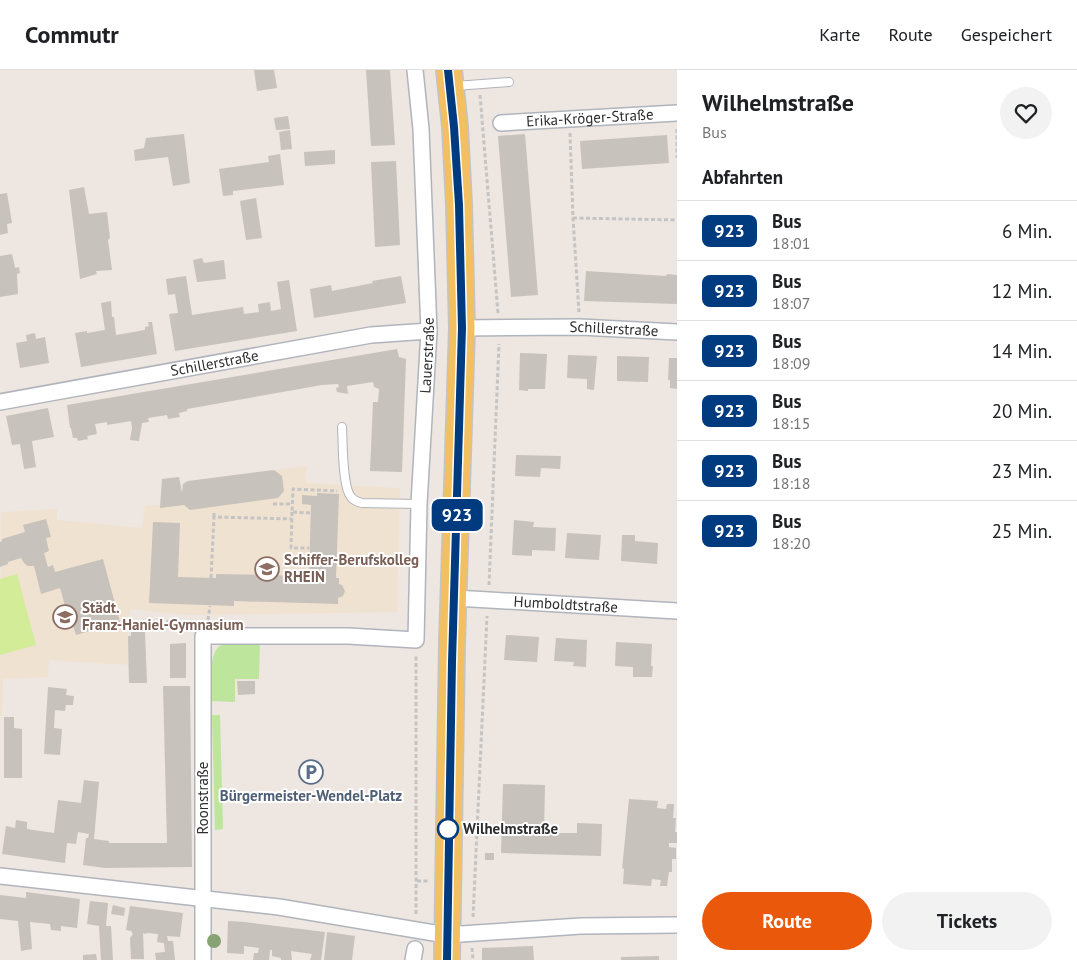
<!DOCTYPE html>
<html lang="de">
<head>
<meta charset="utf-8">
<style>
  :root { --surface:#fff; --page:#f2f2f2; --text:#202124; --muted:#757577; --line:#e0e0e0; --accent:#ea580c }
  body { margin:0; font-family:"PT Sans",sans-serif; background:var(--page); color:var(--text); height:100vh; display:flex; flex-direction:column; font-size:19px; white-space:nowrap }
  * { box-sizing:border-box; margin:0 }
  p { font-size:16px; color:var(--muted) }
  .icon { flex:none; width:28px; height:28px; fill:none; stroke:currentColor; stroke-width:2; stroke-linecap:round; stroke-linejoin:round }
  .map { position:relative; flex:1; overflow:hidden }
  .panel { display:flex; flex-direction:column; background:var(--surface); width:400px }
  .panel>* { flex:none }
  .badge { padding:0 10px; border-radius:8px; font-size:18px; line-height:32px }
  .map>.badge { position:absolute; translate:-50% -50%; box-shadow:0 0 0 2px #fff }
  h2 { padding:0 25px; font-size:19px; line-height:45px }
  .round { display:grid; place-items:center; flex:none; width:52px; height:52px; border-radius:26px; background:var(--page) }
  .head { display:flex; align-items:center; justify-content:space-between; height:85px; padding:0 25px }
  h1 { font-size:24px; font-weight:800; line-height:38px }
  .button { display:flex; gap:10px; margin-top:auto; padding:10px 25px }
  .button a { flex:1; height:58px; border-radius:30px; background:var(--accent); color:#fff; font-size:20px; font-weight:800; line-height:58px; text-align:center }
  .button a+a { background:var(--page); color:var(--text) }
  ul { padding:0; list-style:none }
  li { display:flex; align-items:center; gap:15px; height:60px; padding:0 25px; border-top:1px solid var(--line) }
  li div { flex:1 }
  li b { display:block; font-size:19px }
  li em { font-style:normal }
  li .badge { min-width:55px; font-weight:700; text-align:center }
  header { display:flex; align-items:center; gap:30px; box-sizing:border-box; height:70px; padding:0 25px; background:var(--surface); border-bottom:1px solid var(--line) }
  header strong { font-size:24px }
  nav { display:flex; gap:28px; margin-inline-start:auto; font-size:18px }
  main { display:flex; flex:1; min-height:0 }
  .map>svg:first-child { display:block }
  .education { fill:#f0e2d0 }
  .green { fill:#bde59c }
  .pitch { fill:#d2ec98 }
  .building { fill:#c7c2bb }
  .lines { fill:none; stroke-linecap:round; stroke-linejoin:round }
  .service-casing { stroke:#b0b4bd; stroke-width:10 }
  .minor-casing { stroke:#b0b4bd; stroke-width:18 }
  .primary-casing { stroke:#c4c4c4; stroke-width:28 }
  .path { stroke:#c4c4c4; stroke-width:3; stroke-dasharray:4 2.5; stroke-linecap:butt }
  .service { stroke:#fff; stroke-width:8 }
  .minor { stroke:#fff; stroke-width:15 }
  .primary { stroke:#f2c061; stroke-width:25 }
  .tree { fill:#88a373 }
  .line-casing { stroke:#fff; stroke-width:11 }
  .line { stroke:#003b80; stroke-width:8 }
  .stop-dot { fill:#fff; stroke:#003b80; stroke-width:2.5 }
  .labels { text-anchor:middle; stroke-width:4; stroke-linejoin:round; paint-order:stroke }
  .street-label { font-size:15px; fill:#2d2d2d; stroke:#fff }
  .education-label { font-size:15px; font-weight:bold; fill:#785e54; stroke:#fff; text-anchor:start }
  .service-label { font-size:15px; font-weight:bold; fill:#4e5e75; stroke:#fff }
  .stop-label { font-size:15px; font-weight:bold; fill:#2d2d2d; stroke:#fff; text-anchor:start }
</style>
</head>
<body>
<header>
<strong>Commutr</strong>
<nav><a>Karte</a><a>Route</a><a>Gespeichert</a></nav>
</header>
<main>
<div class="map">
<svg width="677" height="890" viewBox="0 0 677 890">
  <rect width="100%" height="100%" fill="#eee6e0"/>
  <polygon class="education" points="307,396 305,413 400,418 397,542 188,545 130,539 128,556 129,595 49,590 48,607 3,609 2,646 0,646 1,442 57,439 57,450 142,458 145,436 160,435 162,409 179,407 181,419 184,413 188,411"/>
  <g class="green">
    <path d="M 260,572 L 259,609 L 235,609 L 235,632 L 212,631 C 212,617 207,583 221,575 C 232,570 249,572 260,572 Z"/>
    <polygon points="212,645 220,645 223,759 215,760"/>
  </g>
  <polygon class="pitch" points="17,504 36,575 0,585 0,509"/>
  <g class="building">
    <polygon points="254,0 274,0 277,18 257,21"/>
    <polygon points="366,0 390,0 395,75 371,76"/>
    <polygon points="288,46 290,59 276,60 274,48"/>
    <polygon points="290,60 292,79 281,80 279,62"/>
    <polygon points="184,64 190,113 173,116 168,87 135,91 134,80 144,78 146,68"/>
    <polygon points="525,64 538,225 511,227 498,66"/>
    <polygon points="667,65 669,93 582,99 580,71"/>
    <polygon points="335,80 335,94 305,96 304,82"/>
    <polygon points="280,84 284,115 233,121 233,125 223,126 219,99 269,92 268,86"/>
    <polygon points="396,91 400,175 375,177 371,92"/>
    <polygon points="84,117 89,144 107,142 110,168 108,170 112,200 96,201 97,204 80,209 69,120"/>
    <polygon points="7,123 12,153 7,154 8,163 0,165 0,124"/>
    <polygon points="256,128 262,168 246,170 240,131"/>
    <polygon points="12,184 15,198 19,197 20,203 17,204 18,224 0,227 0,186"/>
    <polygon points="202,188 204,193 224,190 226,209 197,212 193,190"/>
    <polygon points="586,201 666,206 667,204 677,205 677,234 584,231"/>
    <polygon points="186,206 192,245 243,237 244,244 259,242 258,234 270,232 271,241 281,239 277,212 289,210 297,261 175,281 169,244 178,243 175,224 168,225 166,209"/>
    <polygon points="401,206 406,233 314,248 310,219 331,215 332,221 373,213 372,211"/>
    <polygon points="111,231 112,247 114,247 116,265 145,260 145,257 149,256 148,252 152,252 157,284 81,297 75,263 87,261 87,263 105,260 101,233"/>
    <polygon points="35,263 36,269 45,267 49,293 20,298 16,273 27,271 26,265"/>
    <polygon points="397,279 399,287 406,289 402,402 370,401 373,332 378,332 379,319 374,317 373,312 347,316 348,324 337,322 336,318 339,317 338,314 322,315 187,339 187,341 179,343 180,347 168,349 167,345 148,348 149,352 142,353 139,371 130,370 132,358 131,351 107,355 107,352 95,354 97,364 87,366 88,369 78,371 77,368 73,368 71,358 70,358 67,335"/>
    <polygon points="520,283 547,284 545,319 528,319 528,321 519,320"/>
    <polygon points="568,285 597,286 594,320 587,319 587,309 567,308"/>
    <polygon points="617,286 649,287 648,312 617,311"/>
    <polygon points="669,288 677,288 677,319 670,318 670,310 668,310"/>
    <polygon points="48,338 54,367 32,371 36,397 24,399 20,374 12,375 6,346"/>
    <polygon points="516,385 561,386 560,399 541,398 540,407 515,406"/>
    <polygon points="274,400 282,406 284,421 278,428 190,440 184,435 160,438 162,409 179,407 182,423 183,414 188,411"/>
    <polygon points="317,423 339,424 336,508 339,508 339,514 342,515 345,521 343,526 338,528 338,534 234,531 234,536 149,533 153,452 180,453 178,507 216,508 216,504 309,506 311,435 302,434 302,425 317,426"/>
    <polygon points="46,449 51,467 46,468 49,481 44,483 48,497 53,495 55,502 103,489 120,552 76,565 71,549 69,550 60,518 41,524 34,496 28,496 24,493 21,488 8,492 8,494 0,497 0,472 2,471 2,469 25,462 23,455"/>
    <polygon points="514,450 534,452 533,457 556,458 555,481 532,480 532,486 512,485"/>
    <polygon points="567,463 601,465 599,490 565,488"/>
    <polygon points="622,465 635,465 635,471 658,473 657,494 621,491"/>
    <polygon points="131,562 145,562 147,613 129,613 128,566 131,566"/>
    <polygon points="506,565 539,567 537,592 504,590"/>
    <polygon points="556,568 587,570 586,597 573,596 574,592 554,591"/>
    <polygon points="616,572 652,574 651,596 653,596 652,607 633,607 633,597 615,596"/>
    <polygon points="186,573 186,608 170,608 170,574"/>
    <polygon points="237,611 255,611 255,624 238,625"/>
    <polygon points="163,616 190,616 192,797 105,798 83,795 86,768 88,768 89,764 78,762 76,774 67,773 65,793 2,784 6,756 15,758 16,750 27,752 27,759 54,763 58,730 81,733 84,710 99,712 94,769 109,771 109,773 167,773"/>
    <polygon points="48,617 67,619 66,625 74,626 73,635 66,635 65,641 55,640 54,658 62,659 60,685 44,684"/>
    <polygon points="4,647 14,647 14,658 22,659 22,708 4,708"/>
    <polygon points="503,714 545,715 544,763 577,763 577,753 602,754 601,786 501,783"/>
    <polygon points="629,729 658,731 657,738 666,739 667,734 674,734 673,748 676,748 675,762 677,762 677,773 669,773 669,777 676,778 676,789 672,789 672,802 669,802 667,816 660,816 661,810 652,809 651,816 623,814 624,798 622,799"/>
    <rect x="485" y="783" width="9" height="7"/>
    <polygon points="26,822 80,829 77,858 61,856 61,861 51,860 50,854 30,852 32,879 21,881 18,851 0,849 0,825 26,828"/>
    <polygon points="90,831 108,833 106,856 111,856 113,890 101,890 99,856 87,854"/>
    <polygon points="113,835 125,838 124,846 111,844"/>
    <polygon points="130,836 183,843 180,867 167,866 168,871 173,871 175,890 156,890 155,883 165,882 164,873 157,872 158,864 147,863 146,864 143,863 144,889 131,889 130,868 133,864 131,861 126,860"/>
    <polygon points="228,851 245,852 325,862 321,890 310,890 312,884 291,881 292,890 281,890 281,888 272,886 272,880 270,880 269,890 253,890 254,883 258,883 259,878 244,876 244,884 227,883"/>
    <polygon points="327,862 355,866 352,890 324,890"/>
    <polygon points="533,876 534,890 482,890 482,878"/>
    <polygon points="96,884 97,890 83,890 83,885"/>
    <polygon points="659,886 659,890 621,890 621,887"/>
  </g>
  <g class="lines">
    <g class="service-casing">
      <g id="service">
        <polyline points="455,16 509,12"/>
        <path d="M 342,357 C 343,373 342,416 351,427 C 354,431 358,432 362,433 L 419,434"/>
      </g>
    </g>
    <g class="minor-casing">
      <g id="minor">
        <path id="s1" d="M 501,53 L 677,43"/>
        <path id="s2" d="M 462,258 L 580,257 L 677,262"/>
        <path id="s3" d="M 0,332 L 371,265 L 429,261"/>
        <path id="s4" d="M 455,528 L 677,541"/>
        <polyline points="0,806 279,837 446,865 581,856 677,855"/>
        <path id="s5" d="M 203,890 L 203,566 L 348,566 L 416,570 L 419,434 L 429,261 L 421,59 L 415,0"/>
        <polyline points="413,890 415,879"/>
      </g>
    </g>
    <g class="primary-casing">
      <polyline id="primary" points="447,890 452,573 462,258 459,135 455,57 449,0"/>
    </g>
    <g class="path">
      <polyline points="480,25 498,243"/>
      <polyline points="677,59 677,88"/>
      <polyline points="570,63 573,148 579,242"/>
      <polyline points="573,148 677,150"/>
      <polyline points="273,434 292,434"/>
      <polyline points="292,442 291,478 309,478"/>
      <polyline points="310,443 292,442 293,419 337,421"/>
      <polyline points="214,447 214,441"/>
      <polyline points="211,508 214,447 292,449"/>
      <polyline points="489,515 499,274"/>
      <polyline points="208,550 210,536"/>
      <polyline points="128,555 145,551 189,552 193,555"/>
      <polyline points="417,811 429,811"/>
      <polyline points="416,844 416,585"/>
      <polyline points="473,847 487,546"/>
      <polyline points="472,878 473,890"/>
    </g>
    <use href="#service" class="service"/>
    <use href="#minor" class="minor"/>
    <use href="#primary" class="primary"/>
  </g>
  <circle class="tree" cx="214" cy="871" r="7"/>
  <g class="lines">
    <g class="line-casing">
      <polyline id="line" points="447,890 452,592 462,258 459,135 454,57 448,0"/>
    </g>
    <use href="#line" class="line"/>
  </g>
  <defs>
    <g id="university-ring" transform="scale(1.25)"><circle r="9.5" fill="#fff" stroke="#8d6e63" stroke-width="1.5"/><path d="M0-5L7-2L0 1L-7-2ZM-4 1L0 2.5L4 1V4Q0 6-4 4Z" fill="#8d6e63"/></g>
    <g id="school-ring" transform="scale(1.25)"><circle r="9.5" fill="#fff" stroke="#8d6e63" stroke-width="1.5"/><path d="M0-5L7-2L0 1L-7-2ZM-4 1L0 2.5L4 1V4Q0 6-4 4Z" fill="#8d6e63"/></g>
    <g id="parking-ring" transform="scale(1.25)"><circle r="9.5" fill="#fff" stroke="#5c6f8a" stroke-width="1.5"/><path d="M-3.5-5.5H1a3.5 3.5 0 0 1 0 7H-1V5.5H-3.5ZM-1-3.4V-.6H.8a1.4 1.4 0 0 0 0-2.8Z" fill="#5c6f8a"/></g>
  </defs>
  <g fill-rule="evenodd">
    <use href="#university-ring" x="267" y="499"/>
    <use href="#school-ring" x="65" y="547"/>
    <use href="#parking-ring" x="311" y="702"/>
  </g>
  <circle class="stop-dot" cx="448" cy="759" r="10"/>
  <g class="labels">
    <g class="street-label">
      <text dy="5" stroke="none"><textPath href="#s1" startOffset="89">Erika-Kröger-Straße</textPath></text>
      <text dy="5" stroke="none"><textPath href="#s2" startOffset="152">Schillerstraße</textPath></text>
      <text dy="5" stroke="none"><textPath href="#s5" startOffset="822">Lauerstraße</textPath></text>
      <text dy="5" stroke="none"><textPath href="#s3" startOffset="218">Schillerstraße</textPath></text>
      <text dy="5" stroke="none"><textPath href="#s4" startOffset="111">Humboldtstraße</textPath></text>
      <text transform="translate(203 728) rotate(-90)" y="5">Roonstraße</text>
    </g>
    <g class="education-label">
      <text x="284" y="495">Schiffer-Berufskolleg<tspan x="284" dy="17">RHEIN</tspan></text>
      <text x="82" y="543">Städt.<tspan x="82" dy="17">Franz-Haniel-Gymnasium</tspan></text>
    </g>
    <g class="service-label">
      <text x="311" y="731">Bürgermeister-Wendel-Platz</text>
    </g>
    <g class="stop-label">
      <text x="463" y="764">Wilhelmstraße</text>
    </g>
  </g>
</svg>
<b class="badge" style="left:457px;top:445px;background:#003b80;color:#fff">923</b>
</div>
<section class="panel">
<div class="head"><div><h1>Wilhelmstraße</h1><p>Bus</p></div><a class="round"><svg class="icon" aria-label="heart" viewBox="0 0 24 24"><path d="M12 20l-8-8c-3-5 5-10 8-4 3-6 11-1 8 4z"/></svg></a></div>
<h2>Abfahrten</h2>
<ul>
<li><span class="badge" style="background:#003b80;color:#fff">923</span><div><b>Bus</b><p>18:01</p></div><em>6 Min.</em></li>
<li><span class="badge" style="background:#003b80;color:#fff">923</span><div><b>Bus</b><p>18:07</p></div><em>12 Min.</em></li>
<li><span class="badge" style="background:#003b80;color:#fff">923</span><div><b>Bus</b><p>18:09</p></div><em>14 Min.</em></li>
<li><span class="badge" style="background:#003b80;color:#fff">923</span><div><b>Bus</b><p>18:15</p></div><em>20 Min.</em></li>
<li><span class="badge" style="background:#003b80;color:#fff">923</span><div><b>Bus</b><p>18:18</p></div><em>23 Min.</em></li>
<li><span class="badge" style="background:#003b80;color:#fff">923</span><div><b>Bus</b><p>18:20</p></div><em>25 Min.</em></li>
</ul>
<div class="button"><a>Route</a><a>Tickets</a></div>
</section>
</main>
</body>
</html>
